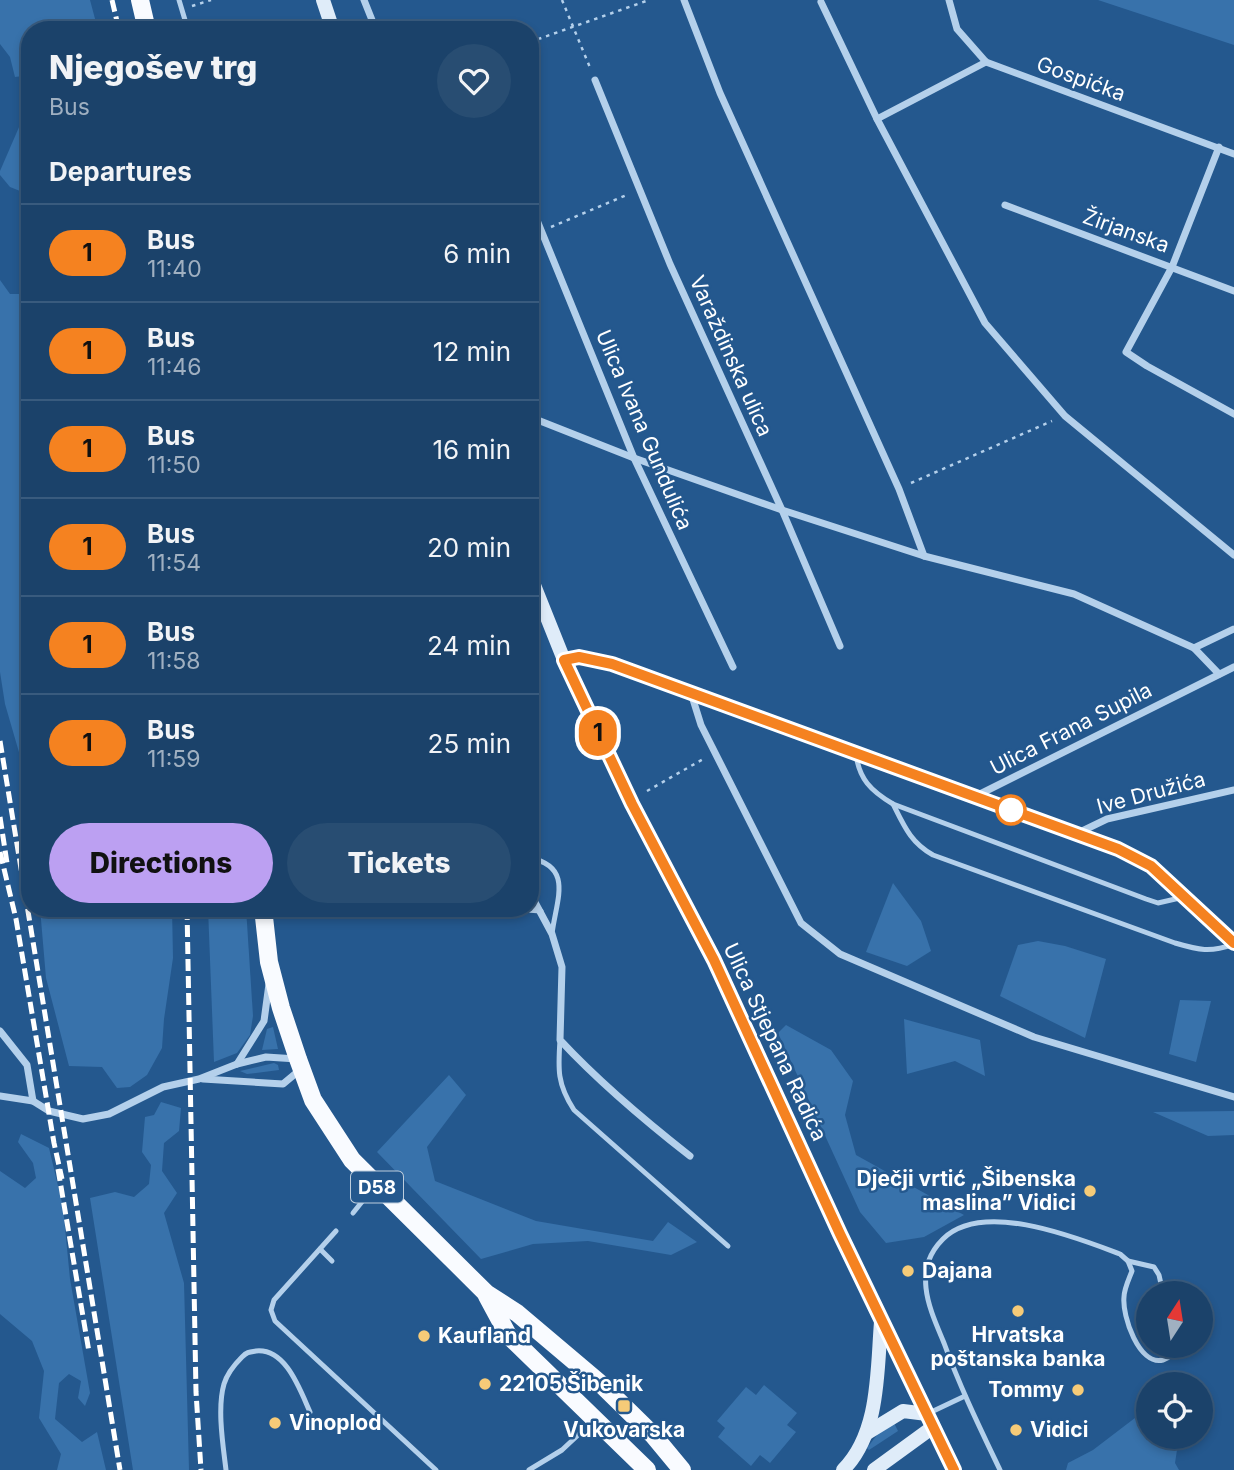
<!DOCTYPE html>
<html lang="en">
<head>
<meta charset="utf-8">
<style>
  :root { --surface:#1b426a; --page:#284d72; --text:#f1f3f6; --muted:#a0b0c1; --line:#395b7e; --accent:#bca0f2 }
  body { margin:0; font-family:Inter,sans-serif; background:var(--page); color:var(--text); height:100vh; display:flex; flex-direction:column; font-size:26px; white-space:nowrap }
  * { box-sizing:border-box; margin:0 }
  p { font-size:23px; color:var(--muted) }
  .icon { flex:none; width:38px; height:38px; fill:none; stroke:currentColor; stroke-width:2; stroke-linecap:round; stroke-linejoin:round }
  .map { position:relative; flex:1; overflow:hidden }
  .details { position:absolute; left:21px; top:21px; width:518px; height:896px; display:flex; flex-direction:column; background:var(--surface); border-radius:28px; box-shadow:0 4px 10px #0003,0 0 0 2px var(--line) }
  .details>* { flex:none }
  .badge { padding:0 14px; border-radius:23px; font-size:24px; line-height:46px }
  .needle { width:46px; rotate:12deg }
  .controls { position:absolute; left:1136px; top:1281px; display:grid; gap:14px }
  .controls a { display:grid; place-items:center; width:77px; height:77px; border-radius:50%; background:var(--surface); box-shadow:0 4px 10px #0003,0 0 0 2px var(--line); font-size:35px }
  .map>.badge { position:absolute; translate:-50% -50%; box-shadow:0 0 0 4px #fff }
  h2 { padding:0 28px; font-size:26px; line-height:63px }
  .round { display:grid; place-items:center; flex:none; width:74px; height:74px; border-radius:37px; background:var(--page) }
  .overview { display:flex; align-items:center; justify-content:space-between; height:119px; padding:0 28px }
  h1 { font-size:33px; font-weight:800; line-height:52px }
  .action { display:flex; gap:14px; margin-top:auto; padding:14px 28px }
  .action a { flex:1; height:80px; border-radius:42px; background:var(--accent); color:#111; font-size:28px; font-weight:800; line-height:80px; text-align:center }
  .action a+a { background:var(--page); color:var(--text) }
  ul { padding:0; list-style:none }
  li { display:flex; align-items:center; gap:21px; height:98px; padding:0 28px; border-top:2px solid var(--line) }
  li div { flex:1 }
  li b { display:block; font-size:26px }
  li em { font-style:normal }
  li .badge { min-width:77px; font-weight:700; text-align:center }
  .map>svg:first-child { display:block }
  .green { fill:#3872ab }
  .lines { fill:none; stroke-linecap:round; stroke-linejoin:round }
  .path { stroke:#b4d0eb; stroke-width:2.5; stroke-dasharray:3.5 5; stroke-linecap:butt }
  .service { stroke:#b4d0eb; stroke-width:5 }
  .minor { stroke:#b4d0eb; stroke-width:7 }
  .secondary { stroke:#dfecf9; stroke-width:14 }
  .primary { stroke:#f9fbff; stroke-width:18 }
  .rail { stroke:#fff; stroke-width:5; stroke-dasharray:12 5; stroke-linecap:butt }
  .line-casing { stroke:#fff; stroke-width:16 }
  .line { stroke:#f58220; stroke-width:10 }
  .stop-dot { fill:#fff; stroke:#f58220; stroke-width:3.5 }
  .poi-dot { fill:#f6cb78; stroke:#24588e; stroke-width:2.5 }
  .labels { text-anchor:middle; stroke-width:5; stroke-linejoin:round; paint-order:stroke }
  .shield { fill:#24588e; stroke:#bdcddd; stroke-width:2 }
  .shield-label { font-size:19px; font-weight:bold; fill:#fff }
  .street-label { font-size:21px; fill:#fff; stroke:#24588e }
  .poi-label { font-size:21px; font-weight:bold; fill:#fff; stroke:#24588e; text-anchor:start }
</style>
</head>
<body>
<div class="map">
<svg width="1234" height="1470" viewBox="0 0 1234 1470">
  <rect width="100%" height="100%" fill="#24588e"/>
  <g class="green">
    <polygon points="0,0 90,0 98,30 30,30 30,75 15,77 10,57 0,44"/>
    <polygon points="1098,0 1234,0 1234,45"/>
    <polygon points="30,109 30,195 10,187 0,175 0,171 26,111"/>
    <polygon points="0,280 10,294 26,294 30,283 30,819 23,766 5,704 0,672"/>
    <polygon points="893,883 921,921 931,951 907,966 866,952"/>
    <polygon points="40,908 92,908 108,911 111,908 172,908 173,958 164,1019 162,1048 147,1075 130,1087 117,1088 102,1067 69,1066 46,978"/>
    <polygon points="208,908 246,908 253,1016 250,1035 237,1053 214,1062"/>
    <polygon points="1038,941 1065,946 1106,959 1085,1038 1000,996 1018,945"/>
    <polygon points="1180,1000 1211,1001 1196,1062 1169,1054"/>
    <polygon points="904,1019 980,1040 985,1076 955,1061 907,1074"/>
    <polygon points="786,1025 831,1050 853,1081 845,1115 856,1155 964,1215 924,1237 886,1243 860,1212 778,1033"/>
    <polygon points="273,1027 278,1049 262,1050 267,1029"/>
    <polygon points="274,1063 278,1065 279,1070 247,1074 240,1071"/>
    <polygon points="449,1075 466,1095 427,1147 435,1181 536,1221 653,1241 668,1222 697,1242 671,1255 588,1241 533,1244 481,1259 377,1152"/>
    <polygon points="161,1102 181,1108 179,1131 164,1143 162,1171 177,1193 164,1213 184,1283 189,1470 133,1470 90,1198 115,1192 134,1197 149,1184 151,1165 142,1152 145,1117 154,1115"/>
    <polygon points="1234,1111 1234,1135 1208,1136 1153,1112"/>
    <polygon points="21,1134 49,1148 63,1207 70,1279 90,1393 85,1406 78,1398 81,1381 69,1374 59,1383 55,1419 82,1442 97,1432 106,1470 57,1470 61,1454 39,1418 44,1371 32,1341 0,1314 0,1171 25,1188 36,1178 33,1163 18,1142"/>
    <polygon points="764,1385 797,1413 787,1425 796,1432 770,1463 760,1455 751,1466 718,1437 725,1428 717,1421 746,1387 756,1395"/>
    <polygon points="1148,1408 1148,1437 1179,1437 1175,1463 1179,1470 1066,1470 1068,1463 1093,1450"/>
    <polygon points="893,1421 898,1431 869,1450 867,1448 880,1431"/>
  </g>
  <g class="lines">
    <g class="path">
      <polyline points="562,0 591,70"/>
      <polyline points="192,6 211,0"/>
      <polyline points="530,42 649,0"/>
      <polyline points="551,227 629,194"/>
      <polyline points="911,483 1052,421"/>
      <polyline points="647,791 705,758"/>
    </g>
    <g class="service">
      <polyline points="179,0 188,30"/>
      <path d="M 856,754 C 859,779 871,791 893,804 L 1146,899 L 1158,903 L 1184,897"/>
      <path d="M 893,804 C 904,826 911,843 933,855 L 1175,943 C 1199,950 1210,953 1234,944"/>
      <path d="M 530,858 C 574,867 556,900 552,934"/>
      <polyline points="497,908 541,911"/>
      <path d="M 560,1040 C 558,1069 557,1084 574,1110 L 728,1246"/>
      <polyline points="353,1213 373,1188"/>
      <polyline points="336,1231 274,1300 271,1310 275,1321 436,1470"/>
      <polyline points="320,1249 332,1261"/>
      <polyline points="1128,1261 1154,1267 1159,1275 1163,1293"/>
      <polyline points="927,1414 965,1396"/>
      <path d="M 226,1470 C 223,1445 217,1408 224,1384 C 227,1374 235,1364 242,1357 C 247,1352 249,1352 256,1351 C 286,1348 300,1390 310,1412"/>
      <polyline points="529,1470 562,1450 593,1421"/>
      <path d="M 1000,1470 C 980,1428 960,1387 944,1343 C 937,1326 928,1307 926,1288 C 924,1268 929,1253 943,1239 C 982,1200 1075,1237 1120,1254 L 1128,1261 L 1132,1271 C 1129,1279 1124,1289 1124,1297 C 1122,1316 1139,1366 1163,1360 C 1170,1358 1175,1352 1178,1346"/>
    </g>
    <g class="minor">
      <polyline points="364,0 376,30"/>
      <polyline points="684,0 720,93 899,489 924,556"/>
      <polyline points="949,0 957,29 986,62 1234,154"/>
      <polyline points="821,2 877,119 985,323 1065,416 1234,555"/>
      <polyline points="595,80 670,264 782,510 840,646"/>
      <polyline points="877,119 986,62"/>
      <polyline points="1219,147 1172,267 1126,352 1147,366 1234,414"/>
      <polyline points="530,203 634,458 733,667"/>
      <polyline points="1005,205 1234,291"/>
      <polyline points="530,417 634,458 782,510 924,556 1074,594 1194,648 1219,674"/>
      <polyline points="1194,648 1234,629"/>
      <polyline points="565,660 579,657 612,664 1118,849 1151,866 1234,943"/>
      <polyline points="691,693 701,725 801,923 840,954 1034,1037 1234,1097"/>
      <polyline points="974,797 1234,667"/>
      <polyline points="1078,833 1107,819 1234,790"/>
      <path d="M 530,893 L 552,934 L 562,967 L 560,1040 C 600,1083 644,1120 690,1156"/>
      <polyline points="0,1031 27,1065 33,1101"/>
      <polyline points="237,1064 264,1021 269,984"/>
      <polyline points="203,1079 283,1084 301,1069"/>
      <polyline points="0,1096 33,1101 49,1111 83,1119 109,1114 163,1087 199,1079 237,1064 266,1057 297,1059"/>
      <polyline points="933,1428 954,1470"/>
    </g>
    <g class="secondary">
      <polyline points="323,0 333,30"/>
      <polyline points="530,575 564,660 632,804 714,960 840,1234 933,1427 874,1470"/>
      <polyline points="867,1433 903,1411 927,1414"/>
      <path d="M 843,1470 C 880,1433 877,1370 881,1322"/>
    </g>
    <g class="primary">
      <polyline points="140,0 147,30"/>
      <polyline points="263,908 269,962 281,1008 298,1059 313,1100 352,1160 486,1293 517,1313 601,1384 653,1435 682,1470"/>
      <polyline points="487,1296 508,1335 647,1470"/>
    </g>
    <g class="rail">
      <polyline points="112,0 119,30"/>
      <polyline points="0,741 120,1470"/>
      <polyline points="0,817 7,863"/>
      <polyline points="0,852 16,919 54,1143 62,1179"/>
      <polyline points="187,908 196,1392 201,1470"/>
      <polyline points="58,1169 89,1352"/>
    </g>
  </g>
  <g class="lines">
    <g class="line-casing">
      <polyline id="line" points="954,1470 840,1234 714,960 632,804 564,660 579,657 612,664 1118,849 1151,866 1234,943"/>
    </g>
    <use href="#line" class="line"/>
  </g>
  <circle class="stop-dot" cx="1011" cy="810" r="14"/>
  <g class="poi-dot">
    <circle cx="1090" cy="1191" r="7"/>
    <circle cx="908" cy="1271" r="7"/>
    <circle cx="1018" cy="1311" r="7"/>
    <circle cx="424" cy="1336" r="7"/>
    <circle cx="485" cy="1384" r="7"/>
    <circle cx="1078" cy="1390" r="7"/>
    <rect x="617" y="1399" width="14" height="14" rx="3.5"/>
    <circle cx="275" cy="1423" r="7"/>
    <circle cx="1016" cy="1430" r="7"/>
  </g>
  <g class="labels">
    <rect class="shield" x="351" y="1171.5" width="52" height="31" rx="5"/>
    <g class="shield-label">
      <text x="377" y="1194">D58</text>
    </g>
    <g class="street-label">
      <text transform="translate(1081 79) rotate(20)" y="7">Gospićka</text>
      <text transform="translate(1126 231) rotate(20)" y="7">Žirjanska</text>
      <text transform="translate(731 356) rotate(66)" y="7">Varaždinska ulica</text>
      <text transform="translate(644 430) rotate(67)" y="7">Ulica Ivana Gundulića</text>
      <text transform="translate(1071 729) rotate(-27)" y="7">Ulica Frana Supila</text>
      <text transform="translate(1151 793) rotate(-15)" y="7">Ive Družića</text>
      <text transform="translate(775 1042) rotate(65)" y="7">Ulica Stjepana Radića</text>
    </g>
    <g class="poi-label">
      <text x="1076" y="1186" text-anchor="end">Dječji vrtić „Šibenska<tspan x="1076" dy="24">maslina” Vidici</tspan></text>
      <text x="922" y="1278">Dajana</text>
      <text x="1018" y="1342" text-anchor="middle">Hrvatska<tspan x="1018" dy="24">poštanska banka</tspan></text>
      <text x="438" y="1343">Kaufland</text>
      <text x="499" y="1391">22105 Šibenik</text>
      <text x="1064" y="1397" text-anchor="end">Tommy</text>
      <text x="289" y="1430">Vinoplod</text>
      <text x="624" y="1437" text-anchor="middle">Vukovarska</text>
      <text x="1030" y="1437">Vidici</text>
    </g>
  </g>
</svg>
<div class="controls">
<a><svg class="needle" viewBox="-14 -14 28 28"><path d="M0-13l5 13h-10z" fill="#e53935"/><path d="M0 13l5-13h-10z" fill="#a0b0c1"/></svg></a>
<a><svg class="icon" aria-label="locate" viewBox="0 0 24 24"><circle cx="12" cy="12" r="6"/><path d="M12 2v4M12 18v4M2 12h4M18 12h4"/></svg></a>
</div>
<b class="badge" style="left:598px;top:733px;background:#f58220;color:#111">1</b>
<section class="details">
<div class="overview"><div><h1>Njegošev trg</h1><p>Bus</p></div><a class="round"><svg class="icon" aria-label="heart" viewBox="0 0 24 24"><path d="M12 20l-8-8c-3-5 5-10 8-4 3-6 11-1 8 4z"/></svg></a></div>
<h2>Departures</h2>
<ul>
<li><span class="badge" style="background:#f58220;color:#111">1</span><div><b>Bus</b><p>11:40</p></div><em>6 min</em></li>
<li><span class="badge" style="background:#f58220;color:#111">1</span><div><b>Bus</b><p>11:46</p></div><em>12 min</em></li>
<li><span class="badge" style="background:#f58220;color:#111">1</span><div><b>Bus</b><p>11:50</p></div><em>16 min</em></li>
<li><span class="badge" style="background:#f58220;color:#111">1</span><div><b>Bus</b><p>11:54</p></div><em>20 min</em></li>
<li><span class="badge" style="background:#f58220;color:#111">1</span><div><b>Bus</b><p>11:58</p></div><em>24 min</em></li>
<li><span class="badge" style="background:#f58220;color:#111">1</span><div><b>Bus</b><p>11:59</p></div><em>25 min</em></li>
</ul>
<div class="action"><a>Directions</a><a>Tickets</a></div>
</section>
</div>
</body>
</html>
